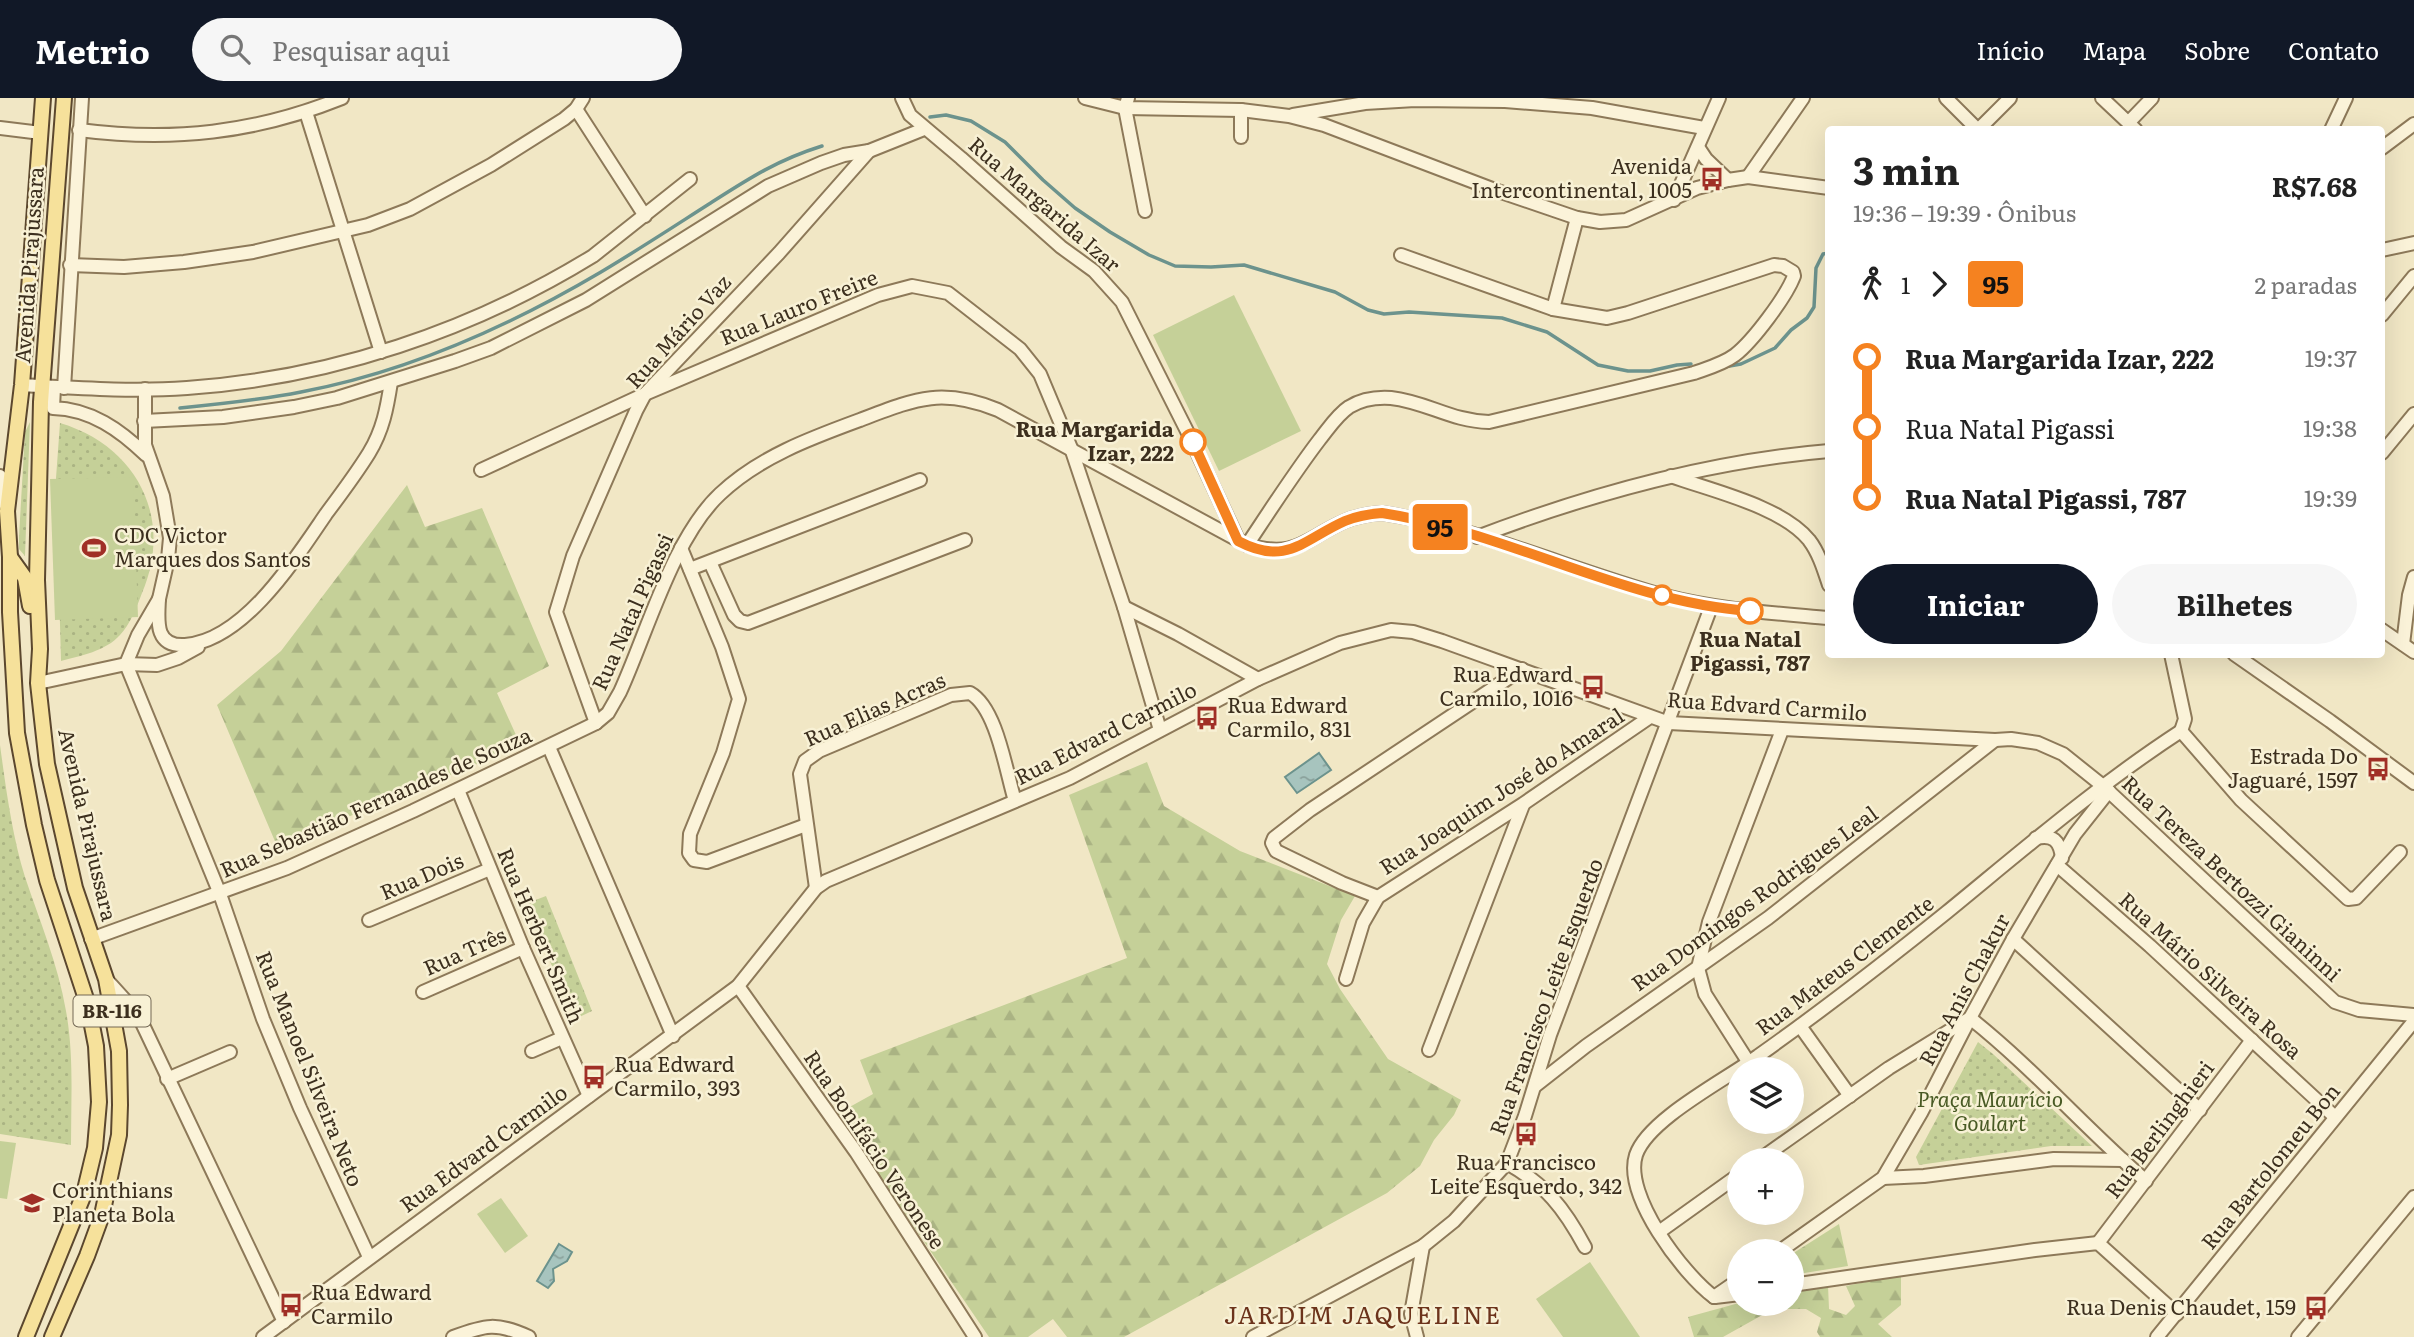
<!DOCTYPE html>
<html lang="pt">
<head>
<meta charset="utf-8">
<style>
  :root { --surface:#fff; --page:#f6f6f6; --text:#222; --muted:#767676; --accent:#111827 }
  body { margin:0; font-family:Literata,serif; background:var(--page); color:var(--text); height:100vh; display:flex; flex-direction:column; font-size:26px; white-space:nowrap }
  * { box-sizing:border-box; margin:0 }
  p { font-size:23px; color:var(--muted) }
  .icon { flex:none; width:38px; height:38px; fill:none; stroke:currentColor; stroke-width:2; stroke-linecap:round; stroke-linejoin:round }
  .map { position:relative; flex:1; overflow:hidden }
  .drawer { position:absolute; left:1825px; top:28px; width:560px; height:532px; display:flex; flex-direction:column; background:var(--surface); border-radius:7px; box-shadow:0 7px 28px #0002 }
  .drawer>* { flex:none }
  .badge { padding:0 14px; border-radius:5px; font-size:24px; line-height:46px }
  .tools { position:absolute; left:1727px; top:959px; display:grid; gap:14px }
  .tools a { display:grid; place-items:center; width:77px; height:77px; border-radius:50%; background:var(--surface); box-shadow:0 7px 28px #0002; font-size:35px }
  .map>.badge { position:absolute; translate:-50% -50%; box-shadow:0 0 0 4px #fff }
  .legs { display:flex; align-items:center; gap:10px; height:77px; padding:0 28px; font-size:23px }
  .legs p { margin-inline-start:auto }
  .overview { display:flex; align-items:center; justify-content:space-between; height:119px; padding:0 28px }
  h1 { font-size:38px; font-weight:700; line-height:52px }
  .action { display:flex; gap:14px; margin-top:auto; padding:14px 28px }
  .action a { flex:1; height:80px; border-radius:42px; background:var(--accent); color:#fff; font-size:28px; font-weight:700; line-height:80px; text-align:center }
  .action a+a { background:var(--page); color:var(--text) }
  ul { padding:0 28px; list-style:none }
  li { display:flex; align-items:center; gap:24px; height:70px; font-size:26px }
  li i { display:grid; place-items:center; width:10px; height:100%; margin:0 9px; background:currentColor }
  li i::after { content:''; width:18px; height:18px; margin:-9px; border:5px solid; border-radius:50%; background:var(--surface) }
  li p { margin-inline-start:auto }
  li:first-child i { background:linear-gradient(#0000 50%,currentColor 0) }
  li:last-child i { background:linear-gradient(currentColor 50%,#0000 0) }
  header { display:flex; align-items:center; gap:42px; box-sizing:border-box; height:98px; padding:0 35px; background:var(--accent); color:#fff }
  header strong { font-size:33px }
  nav { display:flex; gap:38px; margin-inline-start:auto; font-size:24px }
  .search { width:490px; height:63px; background:var(--page); display:flex; align-items:center; gap:18px; box-sizing:border-box; padding:0 24px; border-radius:38px; color:var(--muted); font-size:26px }
  .map>svg:first-child { display:block }
  .forest { fill:url(#forest-firs) }
  .park { fill:url(#park-dots) }
  .pitch { fill:#c5d098 }
  .water { fill:url(#water-ripples); stroke:#6c938d; stroke-width:2 }
  .lines { fill:none; stroke-linecap:round; stroke-linejoin:round }
  .stream { stroke:#6c938d; stroke-width:3.5 }
  .minor-casing { stroke:#8d7959; stroke-width:16 }
  .major-casing { stroke:#5b472e; stroke-width:18 }
  .minor { stroke:#fbf3d9; stroke-width:12 }
  .major { stroke:#f6e19b; stroke-width:14 }
  .line-1-casing { stroke:#fff; stroke-width:16 }
  .line-1 { stroke:#f58220; stroke-width:10 }
  .stop-1-dot { fill:#fff; stroke:#f58220; stroke-width:3.5 }
  .labels { text-anchor:middle; stroke-width:5; stroke-linejoin:round; paint-order:stroke }
  .shield { fill:#f8f1d5; stroke:#746955; stroke-width:2 }
  .shield-label { font-size:19px; font-weight:bold; fill:#3c2f1e }
  .poi-label { font-size:21px; fill:#3c2f1e; stroke:#f8f1d5; text-anchor:start }
  .street-label { font-size:21px; fill:#3c2f1e; stroke:#f8f1d5 }
  .stop-label { font-size:21px; font-weight:bold; fill:#3c2f1e; stroke:#f8f1d5; text-anchor:end }
  .park-label { font-size:21px; font-style:italic; fill:#485a24; stroke:#f8f1d5 }
  .quarter-label { font-size:24px; letter-spacing:2px; fill:#6c331b; stroke:#f8f1d5 }
</style>
</head>
<body>
<header>
<strong>Metrio</strong>
<div class="search"><svg class="icon" aria-label="search" viewBox="0 0 24 24"><circle cx="10" cy="10" r="6"/><path d="M15 15l6 6"/></svg>Pesquisar aqui</div>
<nav><a>Início</a><a>Mapa</a><a>Sobre</a><a>Contato</a></nav>
</header>
<div class="map">
<svg width="2414" height="1239" viewBox="0 0 2414 1239">
  <defs>
    <pattern id="forest-firs" width="22" height="20" patternUnits="userSpaceOnUse" patternTransform="scale(1.75)"><rect width="22" height="20" fill="#c5d098"/><path d="M5 1l3.5 6h-7zM16 11l3.5 6h-7z" fill="#aab383"/></pattern>
    <pattern id="park-dots" width="8" height="8" patternUnits="userSpaceOnUse" patternTransform="scale(1.75)"><rect width="8" height="8" fill="#c5d098"/><path d="M2 2h.1M6 6h.1" fill="none" stroke="#aab383" stroke-width="1.8" stroke-linecap="round"/></pattern>
    <pattern id="water-ripples" width="26" height="14" patternUnits="userSpaceOnUse" patternTransform="scale(1.75)"><rect width="26" height="14" fill="#a7c4be"/><path d="M2 4q2-2 4 0t4 0M15 11q2-2 4 0t4 0" fill="none" stroke="#89a09a"/></pattern>
  </defs>
  <rect width="100%" height="100%" fill="#f1e7c5"/>
  <g class="forest">
    <polygon points="407,387 425,429 482,410 549,568 497,595 521,648 277,748 217,607 281,553"/>
    <polygon points="1147,664 1164,708 1240,753 1355,798 1341,822 1327,866 1340,891 1388,961 1461,1002 1454,1017 1434,1042 1420,1068 1387,1095 1124,1239 1067,1239 1053,1221 1028,1239 989,1239 837,1016 873,996 860,962 1127,860 1069,697"/>
    <polygon points="1839,1126 1848,1168 1792,1177 1792,1156"/>
    <polygon points="1901,1177 1901,1207 1878,1226 1892,1239 1820,1239 1817,1234 1821,1220 1806,1211 1773,1211 1723,1239 1694,1239 1688,1219 1739,1205 1792,1206 1792,1194 1828,1187 1829,1211 1846,1217 1855,1208 1846,1188"/>
  </g>
  <g class="park">
    <polygon points="30,324 25,458 19,451 19,439 25,334"/>
    <path d="M 60,325 C 137,348 174,420 142,495 C 137,508 130,527 120,537 C 106,553 80,558 61,563 L 56,380 Z"/>
    <path d="M 0,647 C 6,691 12,737 25,779 C 40,824 58,866 66,913 C 74,957 71,1002 71,1047 L 0,1036 Z"/>
    <polygon points="546,798 592,913 575,921 525,806"/>
    <polygon points="1978,944 1993,956 2092,1048 2051,1048 1919,1067 1916,1059"/>
  </g>
  <g class="pitch">
    <polygon points="1234,197 1301,333 1219,373 1153,237"/>
    <polygon points="133,379 138,519 55,522 50,381"/>
    <polygon points="0,1043 16,1045 7,1101 0,1100"/>
    <polygon points="501,1100 528,1138 505,1155 477,1116"/>
    <polygon points="1590,1164 1640,1239 1563,1239 1536,1201"/>
  </g>
  <g class="water">
    <polygon points="1319,655 1331,672 1297,695 1285,679"/>
    <polygon points="559,1146 572,1154 567,1163 553,1171 554,1183 548,1190 537,1183"/>
  </g>
  <g class="lines">
    <g class="stream">
      <polyline points="930,19 946,17 971,23 1005,44 1043,82 1075,110 1110,134 1149,157 1175,168 1211,169 1244,167 1335,194 1368,212 1384,216 1409,214 1502,220 1547,234 1598,267 1628,273 1650,273 1677,267 1691,266"/>
      <polyline points="1724,269 1741,266 1775,250 1791,232 1807,220 1814,209 1816,170 1823,156 1829,155"/>
      <path d="M 180,310 C 221,306 261,302 301,294 C 408,274 508,229 601,174 C 638,152 673,129 709,106 C 748,81 777,62 822,48"/>
    </g>
    <g class="minor-casing">
      <g id="minor">
        <polyline points="902,0 910,17 961,60 1061,149 1094,173 1122,204 1192,343 1238,442"/>
        <polyline points="1085,0 1125,10 1241,12 1289,18 1324,27 1495,92 1577,120 1600,124 1626,122 1697,90 1728,82 1748,79 1829,90"/>
        <polyline points="1128,0 1125,10 1145,113"/>
        <polyline points="1946,0 1978,32"/>
        <polyline points="2102,0 2136,32"/>
        <polyline points="576,11 645,118"/>
        <polyline points="1241,12 1241,39"/>
        <polyline points="306,14 381,254"/>
        <polyline points="1293,17 1365,5 1415,2 1505,3 1592,10 1704,30"/>
        <polyline points="2129,24 2152,0"/>
        <polyline points="0,30 41,35"/>
        <path d="M 79,32 C 172,44 255,35 342,0"/>
        <polyline points="1978,32 2010,0"/>
        <polyline points="2331,32 2346,0"/>
        <polyline points="1698,49 1706,61 1728,82"/>
        <polyline points="2382,50 2414,26"/>
        <polyline points="1748,79 1803,0"/>
        <polyline points="1674,102 1719,0"/>
        <polyline points="2382,152 2414,145"/>
        <polyline points="70,167 124,169 184,164 253,154 368,127 410,111 491,67 564,21 576,11 583,0"/>
        <polyline points="1553,211 1577,120"/>
        <polyline points="2382,217 2414,178"/>
        <path d="M 22,287 C 77,290 132,294 187,290 C 331,280 471,233 593,158 L 690,81"/>
        <path d="M 54,289 L 53,310 C 91,311 120,332 146,357"/>
        <polyline points="64,290 82,0"/>
        <polyline points="144,323 223,319 294,309 337,300 455,263 491,250 586,202 768,88 821,65 844,57 869,53 924,31"/>
        <polyline points="2382,355 2414,316"/>
        <polyline points="481,372 645,296 878,197 912,188 948,195 1020,251 1040,276 1071,350 1124,509 1160,632"/>
        <polyline points="0,378 6,408"/>
        <path d="M 1671,378 C 1712,393 1781,408 1809,442 C 1819,455 1824,472 1829,487"/>
        <path d="M 1477,439 C 1590,396 1708,363 1829,353"/>
        <path d="M 1247,447 C 1271,411 1294,375 1320,341 C 1329,330 1337,317 1349,309 C 1362,301 1376,299 1391,300 C 1427,304 1451,323 1489,324 L 1694,275 C 1708,270 1723,266 1735,257 C 1753,243 1786,199 1794,178 L 1793,174 L 1783,168 L 1774,167 L 1628,215 L 1607,220 L 1553,211 L 1401,157"/>
        <polyline points="681,450 722,549 739,601 723,655 690,736 689,755 694,762 707,764 806,727"/>
        <polyline points="710,464 734,517 740,523 748,525 965,442"/>
        <polyline points="690,471 920,382"/>
        <path d="M 159,501 C 158,522 154,549 185,547 C 244,543 296,460 326,416 C 341,396 356,376 369,355 C 383,332 387,310 391,284"/>
        <polyline points="1124,509 1178,536 1258,581"/>
        <polyline points="2382,532 2414,554"/>
        <polyline points="2403,546 2409,497 2414,479"/>
        <polyline points="2171,556 2185,621 2181,633"/>
        <polyline points="2234,556 2330,623 2414,685"/>
        <polyline points="126,566 220,796 263,921 300,1010 369,1159"/>
        <polyline points="126,566 138,537 159,501 168,461 170,440 163,398 145,347 145,291"/>
        <polyline points="38,585 126,566 157,567 178,560 198,549"/>
        <polyline points="596,625 556,514 573,458 636,313 645,296 779,155 869,53"/>
        <polyline points="2181,633 2241,702 2348,801 2356,800 2400,754"/>
        <polyline points="549,649 673,938"/>
        <polyline points="458,692 523,850 589,998"/>
        <path d="M 2036,740 C 2053,736 2060,743 2062,760"/>
        <polyline points="2057,767 2150,848 2335,1019"/>
        <path d="M 816,790 L 800,676 L 805,663 L 819,653 L 951,597 L 970,595 C 997,610 1006,674 1015,703"/>
        <polyline points="1378,799 1342,785 1276,753 1272,745 1274,740 1310,712 1522,571"/>
        <polyline points="369,822 490,771"/>
        <path d="M 91,841 L 287,770 L 413,713 L 596,625 L 608,615 L 620,594 C 647,535 673,440 720,396 C 759,359 811,340 860,322 C 915,301 941,289 998,312 L 1247,447 C 1297,461 1304,441 1345,423 C 1357,418 1369,416 1382,415 C 1479,430 1571,472 1665,498 C 1719,512 1773,515 1829,520"/>
        <polyline points="2013,841 2200,1012"/>
        <polyline points="106,881 135,913 142,925 284,1224"/>
        <polyline points="1346,881 1363,825 1378,799 1523,706 1650,619"/>
        <polyline points="738,888 856,1054 975,1239"/>
        <polyline points="423,894 523,850"/>
        <polyline points="1800,928 1850,998"/>
        <polyline points="1429,952 1523,707"/>
        <polyline points="532,953 562,940"/>
        <polyline points="1749,965 1705,896 1698,870 1709,824 1782,632"/>
        <polyline points="167,981 230,954"/>
        <polyline points="1535,988 1586,948 1768,820 1995,642"/>
        <path d="M 1759,1062 L 1889,970 L 1970,920 C 2033,970 2085,1030 2146,1083"/>
        <path d="M 1507,1065 C 1546,1087 1564,1110 1585,1149"/>
        <polyline points="1883,1080 1924,1078 2054,1061 2123,1062"/>
        <polyline points="1659,1134 1740,1076"/>
        <polyline points="2098,1145 2252,942"/>
        <polyline points="1780,1153 1883,1080 1921,1015 1970,920 2013,841 2075,736 2109,693"/>
        <polyline points="1792,1187 2035,1152 2098,1145 2177,1216"/>
        <path d="M 1714,1199 C 1683,1176 1623,1097 1636,1057 C 1648,1021 1727,981 1758,958 C 1823,912 1885,864 1947,814 C 2024,751 2098,687 2181,633"/>
        <polyline points="1714,1199 1740,1181"/>
        <polyline points="1715,1199 1740,1196"/>
        <polyline points="263,1239 738,888 816,790 826,783 1070,680 1258,581 1340,545 1391,532 1413,534 1442,543 1669,625 1995,642 2011,641 2038,645 2063,656 2103,688 2335,904 2359,912 2414,917"/>
        <path d="M 453,1239 C 485,1227 497,1224 529,1239"/>
        <polyline points="1253,1239 1423,1148 1454,1123 1507,1065 1525,1018 1550,937 1711,509"/>
        <polyline points="1417,1239 1411,1216 1423,1148"/>
        <polyline points="2157,1239 2414,923"/>
        <polyline points="2298,1239 2414,1099"/>
      </g>
    </g>
    <g class="major-casing">
      <g id="major">
        <polyline points="10,459 25,480 30,508"/>
        <polyline points="26,1239 84,1096 95,1050 99,1004 96,948 88,907 47,782 34,727 17,635 10,514 10,459 7,413 22,287 43,0"/>
        <polyline points="52,1239 87,1158 102,1117 119,1037 120,1007 119,953 106,881 75,790 47,666 38,585 40,551 37,482 41,304 64,0"/>
      </g>
    </g>
    <use href="#minor" class="minor"/>
    <use href="#major" class="major"/>
  </g>
  <g class="lines">
    <g class="line-1-casing">
      <path id="line-1" d="M 1193,344 L 1238,443 C 1287,469 1304,441 1345,423 C 1357,418 1369,416 1382,415 C 1508,434 1623,504 1750,513"/>
    </g>
    <use href="#line-1" class="line-1"/>
  </g>
  <defs>
    <g id="bus-bare" transform="scale(1.89)"><path d="M-5-6H5V4H4V6H2V4H-2V6H-4V4H-5ZM-3.5-4V0h7V-4ZM-3.5 1.2v1.5H-2V1.2ZM2 1.2v1.5H3.5V1.2Z" fill="#a02f26" stroke="#f8f1d5" stroke-width="2.5" paint-order="stroke"/></g>
    <g id="stadium-bare" transform="scale(1.89)"><path d="M0-5a6.5 5 0 1 0 0 10a6.5 5 0 1 0 0-10ZM-3.5-1.8h7v3.6h-7Z" fill="#a02f26" stroke="#f8f1d5" stroke-width="2.5" paint-order="stroke"/></g>
    <g id="school-bare" transform="scale(1.89)"><path d="M0-5L7-2L0 1L-7-2ZM-4 1L0 2.5L4 1V4Q0 6-4 4Z" fill="#a02f26" stroke="#f8f1d5" stroke-width="2.5" paint-order="stroke"/></g>
  </defs>
  <g fill-rule="evenodd">
    <use href="#bus-bare" x="1712" y="81"/>
    <use href="#stadium-bare" x="94" y="450"/>
    <use href="#bus-bare" x="1593" y="589"/>
    <use href="#bus-bare" x="1207" y="620"/>
    <use href="#bus-bare" x="2378" y="671"/>
    <use href="#bus-bare" x="594" y="979"/>
    <use href="#bus-bare" x="1526" y="1036"/>
    <use href="#school-bare" x="32" y="1105"/>
    <use href="#bus-bare" x="291" y="1207"/>
    <use href="#bus-bare" x="2316" y="1210"/>
  </g>
  <g class="stop-1-dot">
    <circle cx="1193" cy="344" r="12"/>
    <circle cx="1662" cy="497" r="9"/>
    <circle cx="1750" cy="513" r="12"/>
  </g>
  <g class="labels">
    <rect class="shield" x="73.5" y="897.5" width="77" height="31" rx="5"/>
    <g class="shield-label">
      <text x="112" y="920">BR-116</text>
    </g>
    <g class="poi-label">
      <text x="1692" y="76" text-anchor="end">Avenida<tspan x="1692" dy="24">Intercontinental, 1005</tspan></text>
      <text x="114" y="445">CDC Victor<tspan x="114" dy="24">Marques dos Santos</tspan></text>
      <text x="1573" y="584" text-anchor="end">Rua Edward<tspan x="1573" dy="24">Carmilo, 1016</tspan></text>
      <text x="1227" y="615">Rua Edward<tspan x="1227" dy="24">Carmilo, 831</tspan></text>
      <text x="2358" y="666" text-anchor="end">Estrada Do<tspan x="2358" dy="24">Jaguaré, 1597</tspan></text>
      <text x="614" y="974">Rua Edward<tspan x="614" dy="24">Carmilo, 393</tspan></text>
      <text x="1526" y="1072" text-anchor="middle">Rua Francisco<tspan x="1526" dy="24">Leite Esquerdo, 342</tspan></text>
      <text x="52" y="1100">Corinthians<tspan x="52" dy="24">Planeta Bola</tspan></text>
      <text x="311" y="1202">Rua Edward<tspan x="311" dy="24">Carmilo</tspan></text>
      <text x="2296" y="1217" text-anchor="end">Rua Denis Chaudet, 159</text>
    </g>
    <g class="street-label">
      <text transform="translate(1044 107) rotate(41)" y="7">Rua Margarida Izar</text>
      <text transform="translate(30 167) rotate(-86)" y="7">Avenida Pirajussara</text>
      <text transform="translate(799 210) rotate(-22)" y="7">Rua Lauro Freire</text>
      <text transform="translate(679 234) rotate(-48)" y="7">Rua Mário Vaz</text>
      <text transform="translate(633 514) rotate(-66)" y="7">Rua Natal Pigassi</text>
      <text transform="translate(1767 609) rotate(4)" y="7">Rua Edvard Carmilo</text>
      <text transform="translate(875 612) rotate(-24)" y="7">Rua Elias Acras</text>
      <text transform="translate(1106 636) rotate(-27)" y="7">Rua Edvard Carmilo</text>
      <text transform="translate(1502 694) rotate(-33)" y="7">Rua Joaquim José do Amaral</text>
      <text transform="translate(376 705) rotate(-24)" y="7">Rua Sebastião Fernandes de Souza</text>
      <text transform="translate(87 727) rotate(77)" y="7">Avenida Pirajussara</text>
      <text transform="translate(422 779) rotate(-23)" y="7">Rua Dois</text>
      <text transform="translate(2231 781) rotate(43)" y="7">Rua Tereza Bertozzi Gianinni</text>
      <text transform="translate(1755 801) rotate(-36)" y="7">Rua Domingos Rodrigues Leal</text>
      <text transform="translate(540 838) rotate(67)" y="7">Rua Herbert Smith</text>
      <text transform="translate(465 854) rotate(-24)" y="7">Rua Três</text>
      <text transform="translate(1845 868) rotate(-37)" y="7">Rua Mateus Clemente</text>
      <text transform="translate(2210 878) rotate(42)" y="7">Rua Mário Silveira Rosa</text>
      <text transform="translate(1965 892) rotate(-62)" y="7">Rua Anis Chakur</text>
      <text transform="translate(1547 899) rotate(-70)" y="7">Rua Francisco Leite Esquerdo</text>
      <text transform="translate(309 971) rotate(68)" y="7">Rua Manoel Silveira Neto</text>
      <text transform="translate(2160 1032) rotate(-53)" y="7">Rua Berlinghieri</text>
      <text transform="translate(484 1051) rotate(-36)" y="7">Rua Edvard Carmilo</text>
      <text transform="translate(874 1052) rotate(56)" y="7">Rua Bonifácio Veronese</text>
      <text transform="translate(2271 1069) rotate(-51)" y="7">Rua Bartolomeu Bon</text>
    </g>
    <g class="stop-label">
      <text x="1174" y="339">Rua Margarida<tspan x="1174" dy="24">Izar, 222</tspan></text>
      <text x="1750" y="549" text-anchor="middle">Rua Natal<tspan x="1750" dy="24">Pigassi, 787</tspan></text>
    </g>
    <g class="park-label">
      <text x="1990" y="1009">Praça Maurício<tspan x="1990" dy="24">Goulart</tspan></text>
    </g>
    <g class="quarter-label">
      <text x="1363" y="1226">JARDIM JAQUELINE</text>
    </g>
  </g>
</svg>
<div class="tools">
<a><svg class="icon" aria-label="layers" viewBox="0 0 24 24"><path d="M12 4l9 5-9 5-9-5zM3 14l9 5 9-5"/></svg></a>
<a>+</a>
<a>−</a>
</div>
<b class="badge" style="left:1440px;top:429px;background:#f58220;color:#111">95</b>
<section class="drawer">
<div class="overview"><div><h1>3 min</h1><p>19:36 – 19:39 · Ônibus</p></div><b>R$7.68</b></div>
<div class="legs"><svg class="icon" aria-label="walk" viewBox="0 0 24 24"><circle cx="13" cy="4" r="2"/><path d="M13 8l-2 6 4 7M11 14l-3 7M7 12l3-4h3l4 4"/></svg>1<svg class="icon" aria-label="forward" viewBox="0 0 24 24"><path d="M9 5l7 7-7 7"/></svg><b class="badge" style="background:#f58220;color:#111">95</b><p>2 paradas</p></div>
<ul>
<li><i style="color:#f58220"></i><b>Rua Margarida Izar, 222</b><p>19:37</p></li>
<li><i style="color:#f58220"></i><span>Rua Natal Pigassi</span><p>19:38</p></li>
<li><i style="color:#f58220"></i><b>Rua Natal Pigassi, 787</b><p>19:39</p></li>
</ul>
<div class="action"><a>Iniciar</a><a>Bilhetes</a></div>
</section>
</div>
</body>
</html>
